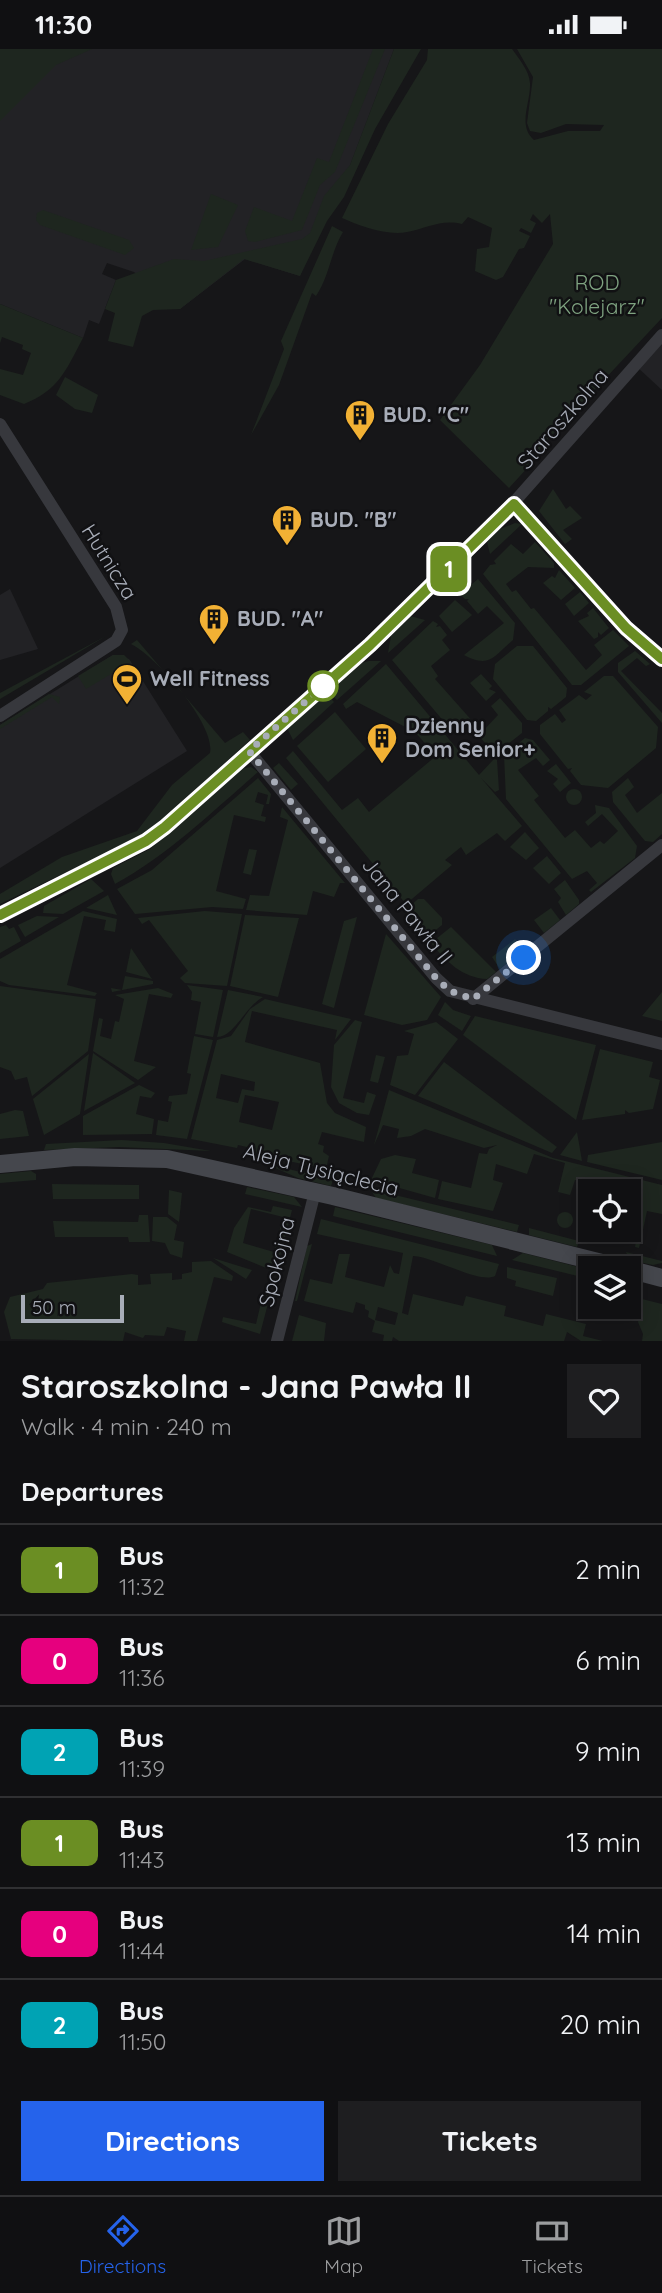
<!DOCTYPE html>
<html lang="en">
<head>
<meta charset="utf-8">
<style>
  :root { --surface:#101012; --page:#1e1e20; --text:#f1f3f6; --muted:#9c9d9f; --line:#303032; --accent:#2563eb }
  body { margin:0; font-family:Quicksand,sans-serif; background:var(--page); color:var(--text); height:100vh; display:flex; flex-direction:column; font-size:26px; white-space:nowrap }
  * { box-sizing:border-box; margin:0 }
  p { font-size:23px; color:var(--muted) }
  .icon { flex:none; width:38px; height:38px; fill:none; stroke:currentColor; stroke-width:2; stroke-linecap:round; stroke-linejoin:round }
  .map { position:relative; height:1292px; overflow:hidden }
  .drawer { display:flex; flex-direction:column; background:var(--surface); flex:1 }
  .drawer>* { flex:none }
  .badge { padding:0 14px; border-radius:10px; font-size:24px; line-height:46px }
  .controls { position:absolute; left:578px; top:1130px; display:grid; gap:14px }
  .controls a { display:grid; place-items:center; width:63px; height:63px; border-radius:0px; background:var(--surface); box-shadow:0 4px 18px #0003,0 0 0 2px var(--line); font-size:35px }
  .scale { position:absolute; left:21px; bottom:18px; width:103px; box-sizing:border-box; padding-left:7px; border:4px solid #a8adb8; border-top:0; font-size:19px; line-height:24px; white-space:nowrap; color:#a8adb8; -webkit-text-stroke:5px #111113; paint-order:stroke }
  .you { position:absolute; width:35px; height:35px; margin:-18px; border:5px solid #fff; border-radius:50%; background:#1a73e8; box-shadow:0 0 0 10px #1a73e833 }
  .map>.badge { position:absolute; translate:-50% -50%; box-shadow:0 0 0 4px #fff }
  h2 { padding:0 21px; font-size:26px; line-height:63px }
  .round { display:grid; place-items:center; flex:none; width:74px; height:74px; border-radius:0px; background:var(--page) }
  .headline { display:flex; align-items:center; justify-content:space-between; height:119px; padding:0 21px }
  h1 { font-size:33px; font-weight:700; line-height:52px }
  .cta { display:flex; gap:14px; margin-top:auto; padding:14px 21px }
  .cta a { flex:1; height:80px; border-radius:0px; background:var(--accent); color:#fff; font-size:28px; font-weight:700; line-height:80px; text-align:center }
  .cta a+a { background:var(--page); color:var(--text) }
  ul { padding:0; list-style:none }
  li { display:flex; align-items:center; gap:21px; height:91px; padding:0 21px; border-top:2px solid var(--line) }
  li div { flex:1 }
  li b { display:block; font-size:26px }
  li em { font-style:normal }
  li .badge { min-width:77px; font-weight:700; text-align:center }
  .status { display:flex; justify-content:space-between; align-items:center; height:49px; padding:0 35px; background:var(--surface); direction:ltr }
  .status svg { height:19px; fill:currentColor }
  .tab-bar { display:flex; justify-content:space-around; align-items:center; height:98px; border-top:2px solid var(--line); background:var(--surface); font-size:19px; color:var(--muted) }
  .tab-bar a { display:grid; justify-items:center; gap:4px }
  .tab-bar .on { color:var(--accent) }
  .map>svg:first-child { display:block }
  .built { fill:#222225 }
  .green { fill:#1e261f; fill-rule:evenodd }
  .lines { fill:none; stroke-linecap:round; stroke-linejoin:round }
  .street { stroke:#37383d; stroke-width:12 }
  .secondary { stroke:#45474d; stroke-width:18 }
  .line-casing { stroke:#fff; stroke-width:16 }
  .line { stroke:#6b8e23; stroke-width:10 }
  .walk { stroke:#a8adb8; stroke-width:7; stroke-dasharray:0 12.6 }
  .stop-dot { fill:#fff; stroke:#6b8e23; stroke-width:3.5 }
  .labels { text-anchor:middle; stroke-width:5; stroke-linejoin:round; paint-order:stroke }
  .park-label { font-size:21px; fill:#7fa381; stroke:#111113 }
  .poi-label { font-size:21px; font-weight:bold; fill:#a8adb8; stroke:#111113; text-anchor:start }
  .street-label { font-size:21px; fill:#a8adb8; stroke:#111113 }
</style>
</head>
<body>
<div class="status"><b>11:30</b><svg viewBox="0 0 49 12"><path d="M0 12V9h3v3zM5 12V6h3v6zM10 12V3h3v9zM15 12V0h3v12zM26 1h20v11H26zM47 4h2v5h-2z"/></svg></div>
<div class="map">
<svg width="662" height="1292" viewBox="0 0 662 1292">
  <rect width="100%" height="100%" fill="#161618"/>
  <g class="built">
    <polygon points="0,0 394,0 340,143 332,141 300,227 245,210 180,260 134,223 107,214 102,225 116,231 99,275 89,271 83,289 0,255"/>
    <polygon points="662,286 662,341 635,316"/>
    <polygon points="10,540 38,600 0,611 0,546"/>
    <polygon points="113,606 129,610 187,702 0,819 0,676"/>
  </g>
  <g class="green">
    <polygon points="0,0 92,0 56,16 0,72"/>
    <polygon points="373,0 385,0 335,123 320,136 302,181 255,193 248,192 245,182 254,158 292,172 317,109 329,113"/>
    <polygon points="394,0 421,0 375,80 344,148 327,172 300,227 244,210 180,260 153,261 142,267 133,298 108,292 115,264 105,260 116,231 174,210 204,212 302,190 310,184 324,147 350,116"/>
    <path d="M 428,0 L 512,0 C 519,10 529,21 530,34 C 531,54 517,76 534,91 L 568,82 L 600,82 L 604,76 L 566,75 L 541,84 L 530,82 L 527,74 L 533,28 L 517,0 L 662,0 L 662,269 L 540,399 L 540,405 L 509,439 L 440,371 L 480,316 L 553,195 L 550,165 L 542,174 L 533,165 L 530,171 L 536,174 L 531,184 L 521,179 L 519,182 L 530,187 L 524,199 L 519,200 L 503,228 L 496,231 L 475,222 L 477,200 L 489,198 L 492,179 L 468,168 L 462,175 C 441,170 428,179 407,183 C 387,187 360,177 342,169 L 388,75 L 427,11 Z"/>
    <polygon points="211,145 238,156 218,198 191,201"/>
    <polygon points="43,161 129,191 134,199 125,206 40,176 36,171 37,164"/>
    <path d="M 332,177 L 343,183 C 330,205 330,226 316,247 L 312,244 L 279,336 L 251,386 L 284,300 L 281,292 Z"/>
    <path d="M 0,255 L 83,289 C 66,321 59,341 24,355 L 0,346 L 0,320 L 23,326 L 31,304 L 22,300 L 23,296 L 2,288 L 0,294 Z"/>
    <polygon points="65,328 98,346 92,364 75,360 56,346"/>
    <polygon points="553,440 566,460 570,457 582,469 563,481 572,490 565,495 539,462"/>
    <polygon points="515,474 522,475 490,505 487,493 498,481"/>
    <polygon points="535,493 554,514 554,519 528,518 506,535 512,543 516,541 531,560 534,559 586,621 602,606 594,596 613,581 629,597 581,636 572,636 483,525 490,516 496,515 494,512 511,495 523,505"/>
    <polygon points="559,521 575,539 561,551 543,534 552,527 555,529"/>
    <path d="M 478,530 L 515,574 L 513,591 C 494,607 490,620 464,606 L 504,574 L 487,557 L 478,565 L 467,552 L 469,550 L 465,550 L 460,545 Z"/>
    <polygon points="580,543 589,554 574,567 565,555"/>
    <polygon points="455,551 472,566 452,583 439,567"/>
    <polygon points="593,559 609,579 601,586 598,583 598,588 594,590 578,572 589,567 587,564"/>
    <polygon points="410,567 425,571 388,604 391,587"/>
    <polygon points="433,572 438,575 436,578 440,577 447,586 442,591 450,601 431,617 438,627 435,630 482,683 498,666 491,657 500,649 522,674 522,684 495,705 477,685 451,681 392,611"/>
    <polygon points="106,587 0,650 0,644"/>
    <path d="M 137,591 L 225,694 L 243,683 L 250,691 L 147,784 L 0,855 L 0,845 L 62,808 L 137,782 L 172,736 L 210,704 C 216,676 156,607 131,595 Z"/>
    <polygon points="517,597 533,597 567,639 566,648 551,660 548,658 548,662 536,672 527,671 493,630 495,615"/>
    <polygon points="635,602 650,615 646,617 637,609 621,622 662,664 662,674 618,623 618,614"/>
    <polygon points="113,606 124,606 131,613 86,640 78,627"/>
    <polygon points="369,612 381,612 337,651 328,642 358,615"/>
    <polygon points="386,615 479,726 494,710 497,711 499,741 495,743 481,729 522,777 505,792 497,784 466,806 461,798 445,811 452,816 406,855 286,709 293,702 342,761 358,749 369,763 436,707 415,683 357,653 346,660 343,655"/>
    <polygon points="481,625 492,637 489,640 496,643 486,652 470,634"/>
    <polygon points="604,627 613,627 658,678 656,699 608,739 581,736 570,722 572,719 568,720 540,685 540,676 555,665 562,674 566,671 559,661 579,646 586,651 592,646 584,643"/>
    <polygon points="326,644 334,653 293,691 287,679"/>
    <polygon points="49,645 60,648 59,655 52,648 0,680 0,676"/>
    <polygon points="335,663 366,700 328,733 297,697"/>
    <polygon points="525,689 533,691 550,711 543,717 536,709 518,721 539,747 534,751 565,789 575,781 591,799 600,792 604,795 618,782 602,765 588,777 585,773 596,764 595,756 609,759 637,797 635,809 591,843 589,841 597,834 587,822 572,830 506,750 504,706"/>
    <polygon points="279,714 298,735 291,741 273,719"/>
    <polygon points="556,715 571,734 560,743 553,735 558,730 547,722"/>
    <path d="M 251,718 L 258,723 C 212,763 168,806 115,835 L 111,825 L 113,819 L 150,800 L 240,720 Z"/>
    <polygon points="258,729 271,745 269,755 266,755 268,746 258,743 255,753 264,756 261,767 266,768 265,773 234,766 216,842 246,850 243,860 212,858 135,865 117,840 152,821"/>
    <polygon points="628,729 634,738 625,746 637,764 662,744 662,785 653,793 645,792 613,753 612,743"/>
    <circle cx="574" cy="748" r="8"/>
    <polygon points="282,758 345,834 340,834 334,848 313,842 307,866 246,861 250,846 269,847 288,771 280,768"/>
    <polygon points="525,783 539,799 526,811 510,798"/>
    <polygon points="249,800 257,801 251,826 243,824"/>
    <polygon points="547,807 561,824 549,835 533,819"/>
    <polygon points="91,830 104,842 63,865 43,864 44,857"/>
    <polygon points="565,831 579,851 579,855 566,866 558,853 561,849 554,840"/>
    <polygon points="108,846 117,866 86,859"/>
    <polygon points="418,850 424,850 442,869 442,876 427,888 406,861"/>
    <polygon points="551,859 560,871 544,884 534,871"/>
    <polygon points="83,862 117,870 115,883 104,881 106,871 84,867 67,936 97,944 95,947 9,936 0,932 0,910"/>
    <polygon points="205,862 242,865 227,937 185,934 180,929 188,922 149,871 142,875 138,869"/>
    <polygon points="245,866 299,869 278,948 230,937"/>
    <polygon points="37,867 59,868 25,888 18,876"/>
    <polygon points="357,868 334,959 322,955 344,872"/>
    <polygon points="6,876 9,880 14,878 21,892 0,904 0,878"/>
    <path d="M 451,878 L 496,923 L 487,930 C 462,929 446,912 431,894 Z"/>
    <polygon points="386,885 441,948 427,971 402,976 364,966"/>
    <polygon points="515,890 524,901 500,920 492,908"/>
    <polygon points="131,899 152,930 126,923"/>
    <polygon points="125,927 153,932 153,935 112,943 111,939 122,941"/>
    <polygon points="187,936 223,941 213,988 195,985 201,953 191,951 192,943"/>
    <polygon points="0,937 96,950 88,1002 32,1047 27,1028 15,1031 11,1022 0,1018"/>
    <polygon points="158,939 173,945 171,949 149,945 134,1012 156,1018 138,1031 93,1002 99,969 103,970 100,987 111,990 115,972 119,973 124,950 115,946"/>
    <path d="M 228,941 L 263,948 C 245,958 234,988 217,988 Z"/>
    <polygon points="662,943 662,972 642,967"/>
    <path d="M 265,950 L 351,970 L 335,991 L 337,981 L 252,962 L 245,993 L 320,1014 L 327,1054 L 335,1064 L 366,1078 L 364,1093 L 322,1083 L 318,1095 L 324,1097 L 323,1103 L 329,1107 L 326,1120 L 246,1103 L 247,1098 L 238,1096 L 237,1099 L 191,1090 L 217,991 L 231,987 L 250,960 ZM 221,1025 L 255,1033 L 254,1042 L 242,1040 L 238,1054 L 216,1049 ZM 245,1046 L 279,1053 L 272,1081 L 239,1073 Z"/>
    <polygon points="445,953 453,961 471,967 462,982 438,966"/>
    <polygon points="475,967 596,996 576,1071 463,986"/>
    <polygon points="355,971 362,973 343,1049 364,1054 367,1043 376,1046 369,1066 357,1064 339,1054 331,1038 334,996"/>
    <polygon points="436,973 458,990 415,1046 390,1036 397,1007 408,1006 414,985 404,982"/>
    <polygon points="194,987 213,991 187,1090 156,1086 158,1071 168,1073 172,1053 168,1052 169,1047 187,1045 191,1025 187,1024"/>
    <polygon points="600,1000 653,1013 649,1028 660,1031 653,1060 629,1064 625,1061 625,1065 582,1071"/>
    <polygon points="93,1004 135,1034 84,1062"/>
    <polygon points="89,1005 80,1065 44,1086 33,1050"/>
    <polygon points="376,1006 385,1008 378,1034 370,1032"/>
    <polygon points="444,1013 557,1098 552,1104 418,1047"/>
    <polygon points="139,1036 155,1044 151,1049 140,1047 136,1065 154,1070 152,1085 83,1086 83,1067"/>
    <polygon points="389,1041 553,1109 662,1136 662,1165 647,1162 639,1199 635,1198 637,1186 629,1181 621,1194 591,1186 592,1181 628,1181 628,1143 594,1142 595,1136 575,1131 570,1146 558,1143 565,1114 534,1105 527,1125 496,1115 493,1131 503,1134 493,1162 438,1150 442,1132 471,1139 479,1104 487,1105 489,1100 497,1096 484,1099 425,1080 411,1087 397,1089 399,1080 383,1076 374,1096"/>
    <polygon points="15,1061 23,1062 29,1087 0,1090 0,1065"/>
    <polygon points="577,1083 582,1112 560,1106"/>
    <polygon points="122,1091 164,1094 211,1102 119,1098 44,1101 46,1095"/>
    <polygon points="662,1093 662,1131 587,1113 588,1106"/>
    <polygon points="395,1106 416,1110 412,1124 439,1131 435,1149 371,1131 381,1110"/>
    <polygon points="264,1114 333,1131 331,1137 298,1129"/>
    <polygon points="31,1122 36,1125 36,1131 0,1134 0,1125"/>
    <polygon points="52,1135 139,1136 139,1150 53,1150"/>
    <polygon points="247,1138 294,1148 302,1158 245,1145"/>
    <polygon points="370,1140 519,1176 517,1183 376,1149"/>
    <polygon points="169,1141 182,1144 179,1173 168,1165"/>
    <path d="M 273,1157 L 292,1161 L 276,1223 L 227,1203 L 234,1179 L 248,1158 L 271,1163 ZM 251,1160 L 283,1168 L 274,1203 L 243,1194 Z"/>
    <polygon points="335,1158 492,1196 497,1207 333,1167"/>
    <circle cx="565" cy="1171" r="8"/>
    <polygon points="139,1166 148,1166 150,1193 129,1193 128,1188 55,1188 53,1172 138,1173"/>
    <polygon points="153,1168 167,1168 177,1176 174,1191 184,1193 182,1209 170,1205 165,1194 152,1192"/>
    <path d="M 321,1170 L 499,1215 L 495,1227 C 479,1235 435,1208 413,1207 L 402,1264 L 408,1266 L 413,1245 L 463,1257 L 466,1247 L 506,1257 L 504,1267 L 543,1277 L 546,1265 L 586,1275 L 583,1287 L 603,1292 L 581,1292 L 567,1283 L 564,1292 L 399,1292 L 393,1288 L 392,1292 L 383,1292 L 384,1286 L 372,1283 L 375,1272 L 368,1268 L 369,1262 L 365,1260 L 365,1256 L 356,1253 L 353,1264 L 304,1252 L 310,1230 L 332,1235 L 339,1205 L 350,1205 L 345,1228 L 384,1238 L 390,1216 L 394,1224 L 399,1225 L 403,1204 L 317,1185 ZM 378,1258 L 398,1264 L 395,1276 L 375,1271 Z"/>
    <polygon points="529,1179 579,1192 577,1198 529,1186"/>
    <polygon points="312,1195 297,1252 295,1252 307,1197"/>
    <polygon points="626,1203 662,1212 662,1214 653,1216 629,1211"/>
    <polygon points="523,1204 590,1221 590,1230 512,1211"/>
    <polygon points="213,1209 252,1221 246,1230"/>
    <polygon points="211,1212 233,1227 232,1232 214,1228 197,1292 184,1292 186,1282 167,1278 164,1287 145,1286 143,1289 125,1283 123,1292 11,1290 4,1263 10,1248 43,1240 47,1234 132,1225 138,1226 138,1236 151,1235 150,1225 172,1224 172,1231 182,1230 182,1225 192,1223 192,1213"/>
    <polygon points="507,1218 557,1229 553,1247 515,1237 516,1232 507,1229"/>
    <polygon points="264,1241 271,1243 260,1285 222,1273 223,1268 256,1275"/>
    <polygon points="642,1250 662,1255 662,1292 642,1292 643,1285 638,1273"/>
    <polygon points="299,1266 326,1274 324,1292 292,1292"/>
  </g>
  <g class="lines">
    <g class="street">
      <polyline points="0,375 116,558 122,581 116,592 0,667"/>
      <polyline points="514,455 626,579 662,610"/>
      <polyline points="249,702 436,929 450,942 662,995"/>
      <polyline points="0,866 146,792 187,759 370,596 485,486 662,286"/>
      <polyline points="473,950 662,796"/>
      <polyline points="277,1292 315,1143"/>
    </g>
    <g class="secondary">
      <polyline points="0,1115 75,1108 167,1110 333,1147 626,1220"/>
      <polyline points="628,1220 662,1229"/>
    </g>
  </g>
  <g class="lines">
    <g class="line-casing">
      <polyline id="line" points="0,866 146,792 165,778 370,596 514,455 626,579 662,610"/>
    </g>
    <use href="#line" class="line"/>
    <polyline class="walk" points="323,637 249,702 436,929 450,942 473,950 524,909"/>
  </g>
  <defs>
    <g id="building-pin" transform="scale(1.575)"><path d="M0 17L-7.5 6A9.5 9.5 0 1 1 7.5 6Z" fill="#f2b134" stroke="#111113"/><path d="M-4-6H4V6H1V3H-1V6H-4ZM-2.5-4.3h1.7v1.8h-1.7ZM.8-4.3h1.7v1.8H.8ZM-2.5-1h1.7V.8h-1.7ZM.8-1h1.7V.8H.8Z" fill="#111"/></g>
    <g id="stadium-pin" transform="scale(1.575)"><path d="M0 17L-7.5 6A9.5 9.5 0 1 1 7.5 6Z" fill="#f2b134" stroke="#111113"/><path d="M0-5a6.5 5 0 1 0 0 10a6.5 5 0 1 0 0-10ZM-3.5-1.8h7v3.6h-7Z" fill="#111"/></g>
  </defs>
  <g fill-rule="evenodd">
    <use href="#building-pin" x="360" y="366"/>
    <use href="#building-pin" x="287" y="471"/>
    <use href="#building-pin" x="214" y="570"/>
    <use href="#stadium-pin" x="127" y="630"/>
    <use href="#building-pin" x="382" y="689"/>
  </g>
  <circle class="stop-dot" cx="323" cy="637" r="14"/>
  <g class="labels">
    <g class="park-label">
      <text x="597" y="241">ROD<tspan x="597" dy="24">"Kolejarz"</tspan></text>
    </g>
    <g class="poi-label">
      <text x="383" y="373">BUD. "C"</text>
      <text x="310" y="478">BUD. "B"</text>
      <text x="237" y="577">BUD. "A"</text>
      <text x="150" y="637">Well Fitness</text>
      <text x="405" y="684">Dzienny<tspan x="405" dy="24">Dom Senior+</tspan></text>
    </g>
    <g class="street-label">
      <text transform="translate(563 370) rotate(-49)" y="7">Staroszkolna</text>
      <text transform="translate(109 513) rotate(58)" y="7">Hutnicza</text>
      <text transform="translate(407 862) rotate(51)" y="7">Jana Pawła II</text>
      <text transform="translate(321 1121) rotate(14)" y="7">Aleja Tysiąclecia</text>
      <text transform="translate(277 1213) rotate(-76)" y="7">Spokojna</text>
    </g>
  </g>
</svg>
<div class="controls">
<a><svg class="icon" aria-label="locate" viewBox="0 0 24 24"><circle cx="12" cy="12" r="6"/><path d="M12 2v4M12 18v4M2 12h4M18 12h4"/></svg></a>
<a><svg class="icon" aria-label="layers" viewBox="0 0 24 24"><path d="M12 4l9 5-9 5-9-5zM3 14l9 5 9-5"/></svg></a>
</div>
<div class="scale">50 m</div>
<div class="you" style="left:524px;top:909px"></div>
<b class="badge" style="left:449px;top:520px;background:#6b8e23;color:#fff">1</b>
</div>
<section class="drawer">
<div class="headline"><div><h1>Staroszkolna - Jana Pawła II</h1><p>Walk · 4 min · 240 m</p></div><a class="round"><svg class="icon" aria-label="heart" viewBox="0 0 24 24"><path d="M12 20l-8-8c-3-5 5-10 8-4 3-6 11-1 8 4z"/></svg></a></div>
<h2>Departures</h2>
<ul>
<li><span class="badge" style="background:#6b8e23;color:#fff">1</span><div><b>Bus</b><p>11:32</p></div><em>2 min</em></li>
<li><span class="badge" style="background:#e6007e;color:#fff">0</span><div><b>Bus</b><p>11:36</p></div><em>6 min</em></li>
<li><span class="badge" style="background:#00a3b4;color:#fff">2</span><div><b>Bus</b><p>11:39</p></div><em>9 min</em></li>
<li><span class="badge" style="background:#6b8e23;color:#fff">1</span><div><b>Bus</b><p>11:43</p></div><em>13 min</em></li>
<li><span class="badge" style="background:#e6007e;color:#fff">0</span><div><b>Bus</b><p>11:44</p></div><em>14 min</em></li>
<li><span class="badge" style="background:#00a3b4;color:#fff">2</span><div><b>Bus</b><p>11:50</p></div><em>20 min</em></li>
</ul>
<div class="cta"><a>Directions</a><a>Tickets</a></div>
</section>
<nav class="tab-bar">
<a class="on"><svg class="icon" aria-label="directions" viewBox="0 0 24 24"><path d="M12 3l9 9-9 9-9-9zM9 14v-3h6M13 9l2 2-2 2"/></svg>Directions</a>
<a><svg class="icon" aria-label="map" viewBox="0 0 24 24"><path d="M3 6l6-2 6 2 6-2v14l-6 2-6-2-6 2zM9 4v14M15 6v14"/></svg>Map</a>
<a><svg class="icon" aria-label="tickets" viewBox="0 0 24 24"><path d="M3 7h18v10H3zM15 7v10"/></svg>Tickets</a>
</nav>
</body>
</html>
